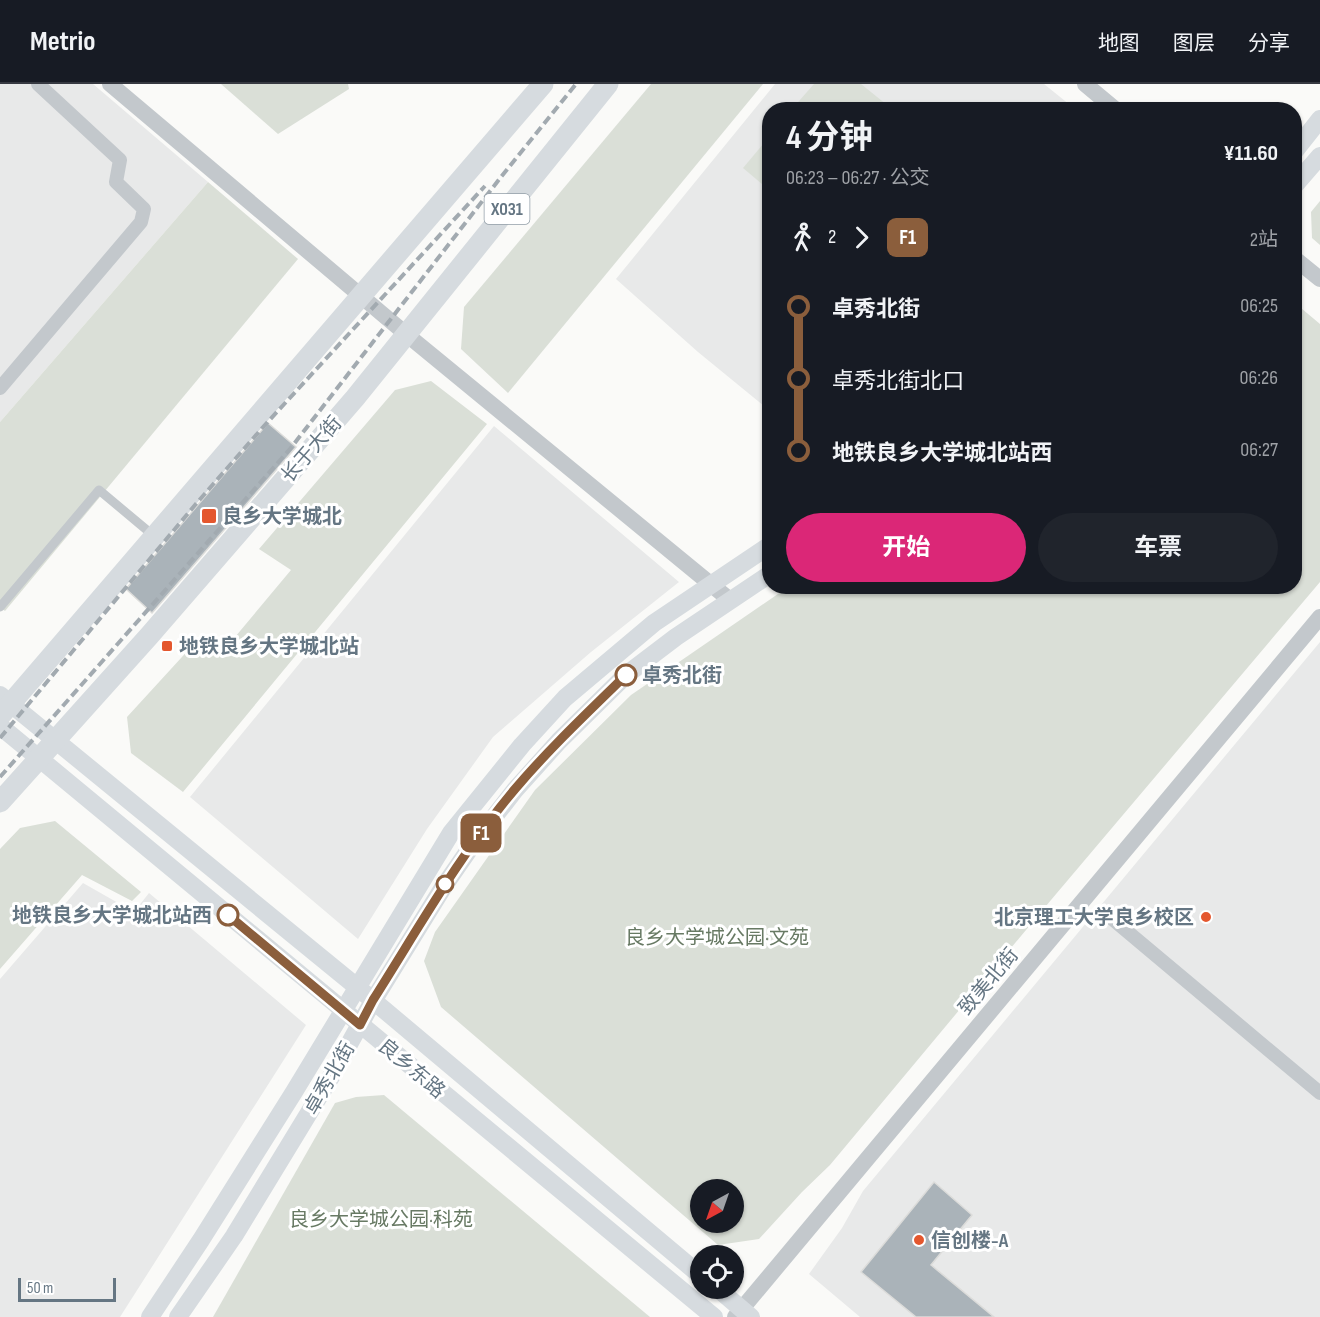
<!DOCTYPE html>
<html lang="zh">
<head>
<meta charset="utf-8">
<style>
  :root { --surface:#171b24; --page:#20242c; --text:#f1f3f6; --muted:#9ea1a6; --line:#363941; --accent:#db2777 }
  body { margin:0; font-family:"Sofia Sans Condensed","Noto Sans SC",sans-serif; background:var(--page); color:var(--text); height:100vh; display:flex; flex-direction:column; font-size:22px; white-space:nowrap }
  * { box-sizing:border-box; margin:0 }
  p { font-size:20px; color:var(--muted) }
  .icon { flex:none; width:33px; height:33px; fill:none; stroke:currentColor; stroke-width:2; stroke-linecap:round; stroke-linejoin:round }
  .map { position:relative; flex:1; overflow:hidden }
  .sheet { position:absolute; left:762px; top:18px; width:540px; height:492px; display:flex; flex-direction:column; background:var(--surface); border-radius:24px; box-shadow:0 2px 4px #0004 }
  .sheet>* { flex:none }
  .badge { padding:0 12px; border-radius:9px; font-size:21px; line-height:39px }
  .needle { width:39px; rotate:220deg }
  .controls { position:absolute; left:690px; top:1095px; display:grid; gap:12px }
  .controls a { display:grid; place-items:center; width:54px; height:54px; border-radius:50%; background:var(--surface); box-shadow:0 2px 4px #0004; font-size:30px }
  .scale { position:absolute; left:18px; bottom:15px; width:98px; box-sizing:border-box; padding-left:6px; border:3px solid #657683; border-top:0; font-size:16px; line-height:21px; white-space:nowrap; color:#657683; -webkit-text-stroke:4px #fff; paint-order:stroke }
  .map>.badge { position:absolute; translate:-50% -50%; box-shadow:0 0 0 3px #fff }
  .legs { display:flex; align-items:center; gap:9px; height:66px; padding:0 24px; font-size:20px }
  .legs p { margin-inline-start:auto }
  .summary { display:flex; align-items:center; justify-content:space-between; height:102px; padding:0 24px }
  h1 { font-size:33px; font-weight:700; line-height:45px }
  .action { display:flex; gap:12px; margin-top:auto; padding:12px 24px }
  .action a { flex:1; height:69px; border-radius:36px; background:var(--accent); color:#fff; font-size:24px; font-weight:700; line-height:69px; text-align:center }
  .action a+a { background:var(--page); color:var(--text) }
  ul { padding:0 24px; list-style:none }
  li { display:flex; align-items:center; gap:21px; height:72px; font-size:22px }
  li i { display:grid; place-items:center; width:9px; height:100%; margin:0 8px; background:currentColor }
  li i::after { content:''; width:15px; height:15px; margin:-8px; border:4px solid; border-radius:50%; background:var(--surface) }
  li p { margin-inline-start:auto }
  li:first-child i { background:linear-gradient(#0000 50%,currentColor 0) }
  li:last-child i { background:linear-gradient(currentColor 50%,#0000 0) }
  header { display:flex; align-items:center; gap:36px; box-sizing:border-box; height:84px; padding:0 30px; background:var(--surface); border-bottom:2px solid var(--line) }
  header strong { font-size:28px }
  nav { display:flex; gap:33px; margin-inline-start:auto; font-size:21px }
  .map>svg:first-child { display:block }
  .built { fill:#e8e9e9 }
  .green { fill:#dadfd7; fill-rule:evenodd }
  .building { fill:#aab3b9; stroke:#dcdcda; stroke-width:1.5 }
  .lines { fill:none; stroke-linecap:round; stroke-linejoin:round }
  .pedestrian { stroke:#c3c8cc; stroke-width:9 }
  .minor { stroke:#c3c8cc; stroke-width:14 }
  .tertiary { stroke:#c3c8cc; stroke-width:16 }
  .secondary { stroke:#d6dbdf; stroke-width:18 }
  .primary { stroke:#d6dbdf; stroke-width:21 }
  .rail { stroke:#a2aab0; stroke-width:4; stroke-dasharray:9 4.5; stroke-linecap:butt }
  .line-1-casing { stroke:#fff; stroke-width:14 }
  .line-1 { stroke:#8b5e3c; stroke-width:9 }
  .poi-dot { fill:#e4572e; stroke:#fff; stroke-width:2 }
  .stop-1-dot { fill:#fff; stroke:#8b5e3c; stroke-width:3 }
  .labels { text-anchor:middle; stroke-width:6; stroke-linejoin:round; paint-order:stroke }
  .shield { fill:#fff; stroke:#939fa8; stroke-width:1.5 }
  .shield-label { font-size:18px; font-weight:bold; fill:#657683 }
  .street-label { font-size:20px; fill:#657683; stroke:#fff }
  .poi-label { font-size:20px; font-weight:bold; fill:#657683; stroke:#fff; text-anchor:start }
  .stop-label { font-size:20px; font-weight:bold; fill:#657683; stroke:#fff; text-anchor:start }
  .park-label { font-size:20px; fill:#687a64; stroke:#fff }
</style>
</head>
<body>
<header>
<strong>Metrio</strong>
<nav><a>地图</a><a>图层</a><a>分享</a></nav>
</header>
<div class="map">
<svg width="1320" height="1233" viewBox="0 0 1320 1233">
  <rect width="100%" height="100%" fill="#fafaf8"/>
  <g class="built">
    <polygon points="0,0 93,0 208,98 0,338"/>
    <polygon points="775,0 1044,0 1075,25 770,26 769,326 698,268 616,195"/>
    <polygon points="494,342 679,498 591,568 493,653 427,745 358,855 190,713"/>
    <polygon points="1320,558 1320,1233 860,1233 809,1190 842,1144 863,1107"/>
    <polygon points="83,799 134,828 149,809 306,941 120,1233 0,1233 0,895"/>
  </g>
  <g class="green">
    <polygon points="221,0 348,0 349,5 278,50"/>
    <polygon points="651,0 763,0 508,309 461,265 464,223"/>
    <polygon points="814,0 861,0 892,25 792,25"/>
    <polygon points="769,53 769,106 743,84"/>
    <polygon points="208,98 298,175 5,527 0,523 0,338"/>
    <polygon points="1320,117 1320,161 1312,154 1311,128"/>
    <path d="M 1295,219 L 1320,240 L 1320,498 L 1051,816 L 830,1081 L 802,1108 L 759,1155 L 718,1161 L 441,923 L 424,877 L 435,848 L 535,706 L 631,611 L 788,503 L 1294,502 ZM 700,1106 L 734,1106 L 734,1138 L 700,1138 Z"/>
    <polygon points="431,297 487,340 183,708 131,669 127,633 203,550 225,565 291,486 259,465 395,306"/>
    <polygon points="55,737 141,808 132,817 82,791 0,885 0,765 20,744"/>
    <polygon points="384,1011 650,1233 213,1233 335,1019 356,1013"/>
  </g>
  <g class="building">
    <polygon points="268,339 296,363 152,529 126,505"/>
    <polygon points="934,1098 972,1131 931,1181 994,1233 916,1233 861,1188"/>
  </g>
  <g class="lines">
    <polyline class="pedestrian" points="0,523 99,406 154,452"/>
    <g class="minor">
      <polyline points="0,304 141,138 144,125 116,98 120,76 38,0"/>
      <polyline points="1110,833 1320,1009"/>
    </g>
    <g class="tertiary">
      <polyline points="110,0 406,250 730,516"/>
      <polyline points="1085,0 1116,26"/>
      <polyline points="1294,174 1320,195"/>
      <polyline points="735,1233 1320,533"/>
    </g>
    <g class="secondary">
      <polyline points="1294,68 1320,35"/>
      <polyline points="1294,102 1320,72"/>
      <polyline points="0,611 357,903 700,1191"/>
      <polyline points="0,642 714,1233"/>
      <polyline points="717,1204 751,1233"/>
      <polyline points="150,1233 201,1156 294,1008 451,749 522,661 565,614 654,539 770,461"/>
      <polyline points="178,1233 234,1152 332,991 373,917 444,802 473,760 515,706 559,657 626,591 676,553 770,490"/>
    </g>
    <g class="primary">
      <polyline points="0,632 543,0"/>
      <polyline points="0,718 149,552 355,314 608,0"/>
    </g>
    <g class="rail">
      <polyline points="0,654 195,421 264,342 485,102"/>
      <polyline points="0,693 290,365 501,93 576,0"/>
    </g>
  </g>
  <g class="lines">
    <g class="line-1-casing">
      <path id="line-1" d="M 228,831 L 360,941 L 373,916 C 418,845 460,770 515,705 C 549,665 588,628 626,591"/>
    </g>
    <use href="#line-1" class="line-1"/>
  </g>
  <g class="poi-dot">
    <rect x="201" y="424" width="16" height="16" rx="3"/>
    <rect x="161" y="556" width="12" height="12" rx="3"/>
    <circle cx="1206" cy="833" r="6"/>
    <circle cx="919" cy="1156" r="6"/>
  </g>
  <g class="stop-1-dot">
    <circle cx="626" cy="591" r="10"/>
    <circle cx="445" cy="800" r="8"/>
    <circle cx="228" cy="831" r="10"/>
  </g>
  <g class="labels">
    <rect class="shield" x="484.5" y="110" width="45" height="30" rx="4.5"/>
    <g class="shield-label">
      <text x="507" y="131">X031</text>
    </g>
    <g class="street-label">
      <text transform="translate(311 365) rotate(-49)" y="7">长于大街</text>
      <text transform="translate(988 897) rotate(-50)" y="7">致美北街</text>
      <text transform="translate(412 984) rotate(40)" y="7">良乡东路</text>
      <text transform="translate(329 994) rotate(-60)" y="7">卓秀北街</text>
    </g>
    <g class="poi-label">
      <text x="222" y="439">良乡大学城北</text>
      <text x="179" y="569">地铁良乡大学城北站</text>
      <text x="1194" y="840" text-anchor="end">北京理工大学良乡校区</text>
      <text x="931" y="1163">信创楼-A</text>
    </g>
    <g class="stop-label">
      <text x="642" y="598">卓秀北街</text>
      <text x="212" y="838" text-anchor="end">地铁良乡大学城北站西</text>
    </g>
    <g class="park-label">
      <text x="717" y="860">良乡大学城公园·文苑</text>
      <text x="381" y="1142">良乡大学城公园·科苑</text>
    </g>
  </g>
</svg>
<div class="controls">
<a><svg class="needle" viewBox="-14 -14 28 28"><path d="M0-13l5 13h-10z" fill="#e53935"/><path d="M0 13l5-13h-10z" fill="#9ea1a6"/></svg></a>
<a><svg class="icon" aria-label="locate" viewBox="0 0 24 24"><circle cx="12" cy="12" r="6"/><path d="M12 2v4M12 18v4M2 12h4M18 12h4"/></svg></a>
</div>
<div class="scale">50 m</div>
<b class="badge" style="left:481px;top:749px;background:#8b5e3c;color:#fff">F1</b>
<section class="sheet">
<div class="summary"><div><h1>4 分钟</h1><p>06:23 – 06:27 · 公交</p></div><b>¥11.60</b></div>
<div class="legs"><svg class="icon" aria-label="walk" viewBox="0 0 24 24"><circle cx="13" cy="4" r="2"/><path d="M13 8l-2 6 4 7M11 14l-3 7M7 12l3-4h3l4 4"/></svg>2<svg class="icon" aria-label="forward" viewBox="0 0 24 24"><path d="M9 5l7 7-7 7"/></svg><b class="badge" style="background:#8b5e3c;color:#fff">F1</b><p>2站</p></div>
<ul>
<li><i style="color:#8b5e3c"></i><b>卓秀北街</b><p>06:25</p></li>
<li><i style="color:#8b5e3c"></i><span>卓秀北街北口</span><p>06:26</p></li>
<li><i style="color:#8b5e3c"></i><b>地铁良乡大学城北站西</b><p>06:27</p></li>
</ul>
<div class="action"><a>开始</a><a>车票</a></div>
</section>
</div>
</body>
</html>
